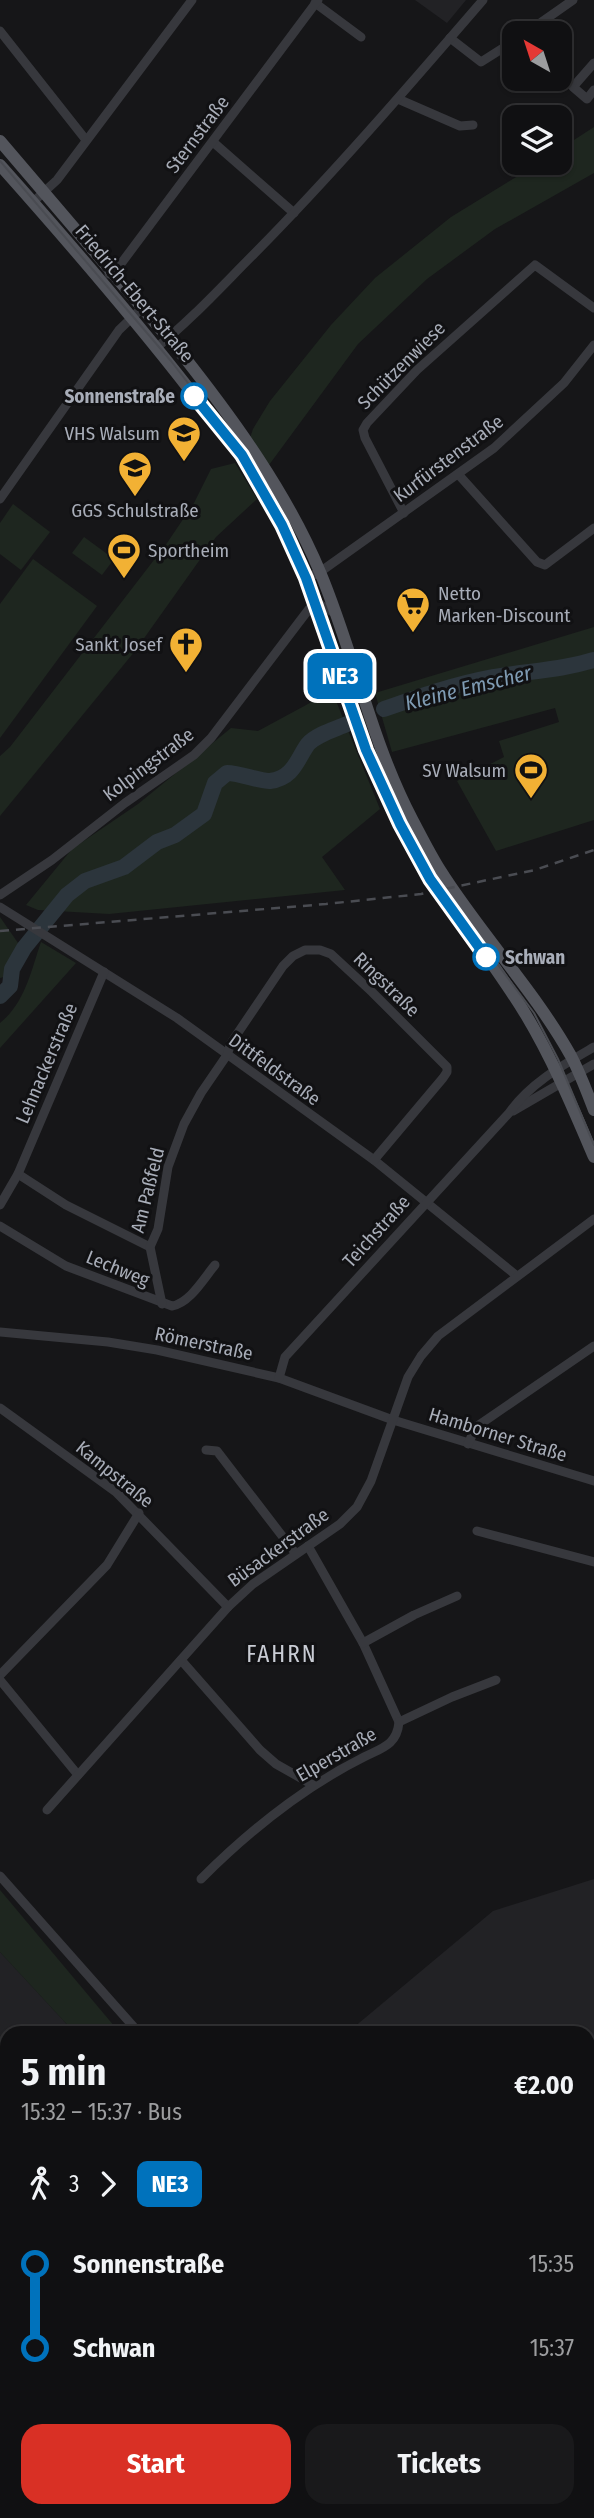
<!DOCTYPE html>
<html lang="en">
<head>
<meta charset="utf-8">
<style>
  :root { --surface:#101012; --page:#19191b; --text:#f1f3f6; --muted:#9c9d9f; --line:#303032; --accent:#d93025 }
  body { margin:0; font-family:"Fira Sans Condensed",sans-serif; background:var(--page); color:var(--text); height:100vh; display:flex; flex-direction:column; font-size:26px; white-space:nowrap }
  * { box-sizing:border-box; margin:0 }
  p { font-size:23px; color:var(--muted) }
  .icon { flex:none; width:38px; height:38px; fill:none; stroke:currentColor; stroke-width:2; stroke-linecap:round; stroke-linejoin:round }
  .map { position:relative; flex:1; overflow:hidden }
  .sheet { position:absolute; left:0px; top:2026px; width:595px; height:492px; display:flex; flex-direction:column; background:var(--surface); border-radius:21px 21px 0 0; box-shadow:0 2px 5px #0004,0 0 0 2px var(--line) }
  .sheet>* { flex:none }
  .badge { padding:0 14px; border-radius:10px; font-size:24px; line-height:46px }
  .needle { width:46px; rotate:321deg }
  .fabs { position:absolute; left:502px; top:21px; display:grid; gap:14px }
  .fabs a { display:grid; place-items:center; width:70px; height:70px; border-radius:14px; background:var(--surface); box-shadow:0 2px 5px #0004,0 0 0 2px var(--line); font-size:35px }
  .map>.badge { position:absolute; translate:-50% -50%; box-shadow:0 0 0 4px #fff }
  .legs { display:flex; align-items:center; gap:10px; height:77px; padding:0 21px; font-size:23px }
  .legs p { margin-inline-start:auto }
  .summary { display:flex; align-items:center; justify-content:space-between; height:119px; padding:0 21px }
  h1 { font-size:38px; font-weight:700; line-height:52px }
  .action { display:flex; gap:14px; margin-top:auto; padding:14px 21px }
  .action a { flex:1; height:80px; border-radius:21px; background:var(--accent); color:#fff; font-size:28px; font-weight:700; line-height:80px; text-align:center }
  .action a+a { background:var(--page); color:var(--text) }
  ul { padding:0 21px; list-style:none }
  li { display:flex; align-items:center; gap:24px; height:84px; font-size:26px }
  li i { display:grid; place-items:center; width:10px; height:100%; margin:0 9px; background:currentColor }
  li i::after { content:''; width:18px; height:18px; margin:-9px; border:5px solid; border-radius:50%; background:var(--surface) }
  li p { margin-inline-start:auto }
  li:first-child i { background:linear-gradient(#0000 50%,currentColor 0) }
  li:last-child i { background:linear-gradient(currentColor 50%,#0000 0) }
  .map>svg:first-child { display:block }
  .built { fill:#222225 }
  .green { fill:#1e261f }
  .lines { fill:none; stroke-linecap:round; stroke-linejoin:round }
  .river { stroke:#2c353c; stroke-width:16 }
  .minor { stroke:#37383d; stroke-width:9 }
  .major { stroke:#53555c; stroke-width:12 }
  .tram { stroke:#4a4c52; stroke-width:2 }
  .rail { stroke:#4a4c52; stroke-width:2.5; stroke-dasharray:9 7; stroke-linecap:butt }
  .line-1-casing { stroke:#fff; stroke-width:16 }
  .line-1 { stroke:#0072bc; stroke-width:10 }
  .stop-1-dot { fill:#fff; stroke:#0072bc; stroke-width:3.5 }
  .labels { text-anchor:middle; stroke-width:6; stroke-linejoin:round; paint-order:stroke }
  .street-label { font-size:19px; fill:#a8adb8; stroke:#111113 }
  .stop-label { font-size:19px; font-weight:bold; fill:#a8adb8; stroke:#111113; text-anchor:end }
  .poi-label { font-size:19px; fill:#a8adb8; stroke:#111113; text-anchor:end }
  .water-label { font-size:21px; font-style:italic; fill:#7f9bb3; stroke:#111113 }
  .quarter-label { font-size:23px; letter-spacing:2px; fill:#c9ccd4; stroke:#111113 }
</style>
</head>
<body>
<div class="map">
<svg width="594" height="2518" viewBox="0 0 594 2518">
  <rect width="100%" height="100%" fill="#161618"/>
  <g class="built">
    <polygon points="415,0 466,0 447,23"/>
    <polygon points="594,1879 594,2494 588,2499 588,2034 347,2033 493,1911"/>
    <polygon points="0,1952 75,2033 7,2034 7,2511 573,2511 564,2518 0,2518"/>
  </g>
  <g class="green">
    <polygon points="594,127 594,173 495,229 427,279 358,344 269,465 249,441 253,429 270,401 331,325 375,278 451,217 539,163 560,163 560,149"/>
    <polygon points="235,463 257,499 216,537 135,651 0,816 0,756 10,747 167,543 194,503 211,469"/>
    <polygon points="13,504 50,532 21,570 0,554 0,523"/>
    <polygon points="84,537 114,559 102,575 72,553"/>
    <polygon points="33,559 97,606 0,738 0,604"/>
    <polygon points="594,627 594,820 496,851 457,781 504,757 499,741 559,722 555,708 392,752 375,693"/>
    <polygon points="332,691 380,809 322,857 345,890 109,914 38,910 26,905 72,849 138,804 231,728 258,731"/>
    <polygon points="0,917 18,943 4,977 0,978"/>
    <path d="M 41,942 L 76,963 L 0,1048 L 0,1023 C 25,1003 31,971 41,942 Z"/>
    <polygon points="0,1890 120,2033 75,2033 0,1952"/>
  </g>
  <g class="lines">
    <g class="river">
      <path d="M 384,709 C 416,698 455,684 488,678 C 524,671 559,671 594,660"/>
      <path d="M 0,996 L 10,986 L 12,969 L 24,948 L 67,895 L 85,881 L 124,867 L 157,842 L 175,835 L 204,814 L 215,783 L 227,773 C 240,773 262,782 270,781 C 294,778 297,759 308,744 C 317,734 336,729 347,724"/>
    </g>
    <g class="minor">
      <polyline points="315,3 361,37"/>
      <polyline points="0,31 86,140"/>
      <polyline points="526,33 573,0"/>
      <polyline points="450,38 481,62 514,41"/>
      <polyline points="594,63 573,87 587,99 594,90"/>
      <polyline points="398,99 460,126 473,125"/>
      <polyline points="213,142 294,213"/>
      <polyline points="33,202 57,180 192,0"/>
      <polyline points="109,274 120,265 318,0"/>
      <path d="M 156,348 C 191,320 221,287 253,255 C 333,174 408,87 483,0"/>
      <polyline points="458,474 537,562 545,565 594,528"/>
      <polyline points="0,499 119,330 143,307"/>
      <polyline points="404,513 365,438 363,430 367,423 417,370 535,265 594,308"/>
      <polyline points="306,578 320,572 494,448 564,383 594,345"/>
      <polyline points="0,895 52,860 125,803 194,755 211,738 309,609 319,604 333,612"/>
      <polyline points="0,907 177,1018 374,1160 517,1276"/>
      <polyline points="513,1111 594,1064"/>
      <polyline points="18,1174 66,1205 150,1247"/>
      <polyline points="0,1205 18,1174 104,972"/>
      <path d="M 0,1226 L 66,1266 L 172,1306 C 190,1303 204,1278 215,1265"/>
      <polyline points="162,1304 150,1247 158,1229 168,1167 184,1124 201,1093 227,1055 231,1043 283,966 293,956 305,950 320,950 331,954 372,992 447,1067 447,1072 443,1078 374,1160"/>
      <polyline points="0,1332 108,1342 157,1350 279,1378 393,1420 594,1481"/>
      <path d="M 279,1378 L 285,1357 L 509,1113 C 530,1083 563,1065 594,1047"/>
      <polyline points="0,1408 116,1492 228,1607"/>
      <polyline points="468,1444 476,1427 594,1346"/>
      <polyline points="206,1450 217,1451 296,1554"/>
      <polyline points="477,1531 594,1562"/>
      <polyline points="308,1546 363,1643 399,1722"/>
      <polyline points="363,1643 414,1615 457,1596"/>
      <polyline points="181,1660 260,1750 276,1764 313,1785"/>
      <polyline points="0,1675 107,1565 139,1513"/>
      <polyline points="0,1680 78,1775"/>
      <polyline points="47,1810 228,1607 253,1584 340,1524 357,1507 371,1481 408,1377 421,1356 438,1336 594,1219"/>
      <polyline points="0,1876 140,2034"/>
      <path d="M 201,1879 C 249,1831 302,1788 364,1757 C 382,1748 397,1745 399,1722 L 452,1697 L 496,1680"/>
    </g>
    <g class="major">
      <path d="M 0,141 L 181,353 C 234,420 287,493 320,572 C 354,653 371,741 412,819 C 421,836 430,854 440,870 C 481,935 534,990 571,1056 C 580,1073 587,1092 594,1110"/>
      <path d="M 0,165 C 65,238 129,312 189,389 C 223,433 258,474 282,524 C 329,621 351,728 400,824 C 435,892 486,949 526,1015 C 553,1060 573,1108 594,1157"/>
    </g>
    <polyline class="tram" points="0,161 171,361 243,454 265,489 309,577 370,748 402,820 449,899 534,1013 558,1059 594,1145"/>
    <g class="rail">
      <polyline points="0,931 326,904 421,894 535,870 594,850"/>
      <polyline points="0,2246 7,2246"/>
    </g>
  </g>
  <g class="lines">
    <g class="line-1-casing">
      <polyline id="line-1" points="194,396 242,455 282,525 306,578 366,750 400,824 430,879 486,957"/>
    </g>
    <use href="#line-1" class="line-1"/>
  </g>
  <defs>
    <g id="university-pin" transform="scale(1.75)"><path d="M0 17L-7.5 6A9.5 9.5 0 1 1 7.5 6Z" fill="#f2b134" stroke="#111113"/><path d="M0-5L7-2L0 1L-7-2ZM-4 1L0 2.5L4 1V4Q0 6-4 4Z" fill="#111"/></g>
    <g id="school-pin" transform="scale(1.75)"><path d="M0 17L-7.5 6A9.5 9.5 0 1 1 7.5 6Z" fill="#f2b134" stroke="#111113"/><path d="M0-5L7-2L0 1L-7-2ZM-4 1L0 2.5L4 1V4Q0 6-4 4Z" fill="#111"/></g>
    <g id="stadium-pin" transform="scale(1.75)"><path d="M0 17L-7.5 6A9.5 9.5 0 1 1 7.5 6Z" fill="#f2b134" stroke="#111113"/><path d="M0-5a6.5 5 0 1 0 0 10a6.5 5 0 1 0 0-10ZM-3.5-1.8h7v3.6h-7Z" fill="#111"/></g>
    <g id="supermarket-pin" transform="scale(1.75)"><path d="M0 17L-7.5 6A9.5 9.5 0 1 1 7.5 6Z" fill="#f2b134" stroke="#111113"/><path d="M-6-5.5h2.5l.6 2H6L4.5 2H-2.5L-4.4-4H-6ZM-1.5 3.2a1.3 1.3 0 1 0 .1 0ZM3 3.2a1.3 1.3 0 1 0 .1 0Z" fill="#111"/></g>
    <g id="church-pin" transform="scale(1.75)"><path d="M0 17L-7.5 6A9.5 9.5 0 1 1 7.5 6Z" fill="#f2b134" stroke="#111113"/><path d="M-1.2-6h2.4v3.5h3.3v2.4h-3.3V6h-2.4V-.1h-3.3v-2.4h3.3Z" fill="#111"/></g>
  </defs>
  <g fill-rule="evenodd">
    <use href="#university-pin" x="184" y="433"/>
    <use href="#school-pin" x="135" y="468"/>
    <use href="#stadium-pin" x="124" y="550"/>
    <use href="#supermarket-pin" x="413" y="604"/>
    <use href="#church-pin" x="186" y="644"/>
    <use href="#stadium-pin" x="531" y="770"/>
  </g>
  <g class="stop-1-dot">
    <circle cx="194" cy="396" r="12"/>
    <circle cx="486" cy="957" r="12"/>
  </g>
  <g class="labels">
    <g class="street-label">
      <text transform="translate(197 134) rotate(-53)" y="7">Sternstraße</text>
      <text transform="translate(135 293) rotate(50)" y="7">Friedrich-Ebert-Straße</text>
      <text transform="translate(401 365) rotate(-45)" y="7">Schützenwiese</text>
      <text transform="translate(448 458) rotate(-37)" y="7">Kurfürstenstraße</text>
      <text transform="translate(148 764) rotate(-37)" y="7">Kolpingstraße</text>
      <text transform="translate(387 984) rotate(44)" y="7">Ringstraße</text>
      <text transform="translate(46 1063) rotate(-67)" y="7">Lehnackerstraße</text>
      <text transform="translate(275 1069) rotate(36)" y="7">Dittfeldstraße</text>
      <text transform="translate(147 1190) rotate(-76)" y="7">Am Paßfeld</text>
      <text transform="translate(376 1231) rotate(-48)" y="7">Teichstraße</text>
      <text transform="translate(118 1268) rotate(22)" y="7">Lechweg</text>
      <text transform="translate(204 1343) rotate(12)" y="7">Römerstraße</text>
      <text transform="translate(498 1434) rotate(17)" y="7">Hamborner Straße</text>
      <text transform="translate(115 1474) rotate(39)" y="7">Kampstraße</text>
      <text transform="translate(278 1547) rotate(-36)" y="7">Büsackerstraße</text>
      <text transform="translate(336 1754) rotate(-30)" y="7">Elperstraße</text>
    </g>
    <g class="stop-label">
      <text x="175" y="403">Sonnenstraße</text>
      <text x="505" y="964" text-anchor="start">Schwan</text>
    </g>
    <g class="poi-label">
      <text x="160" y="440">VHS Walsum</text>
      <text x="135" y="517" text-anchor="middle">GGS Schulstraße</text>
      <text x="148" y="557" text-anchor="start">Sportheim</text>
      <text x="438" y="600" text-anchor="start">Netto<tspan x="438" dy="22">Marken-Discount</tspan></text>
      <text x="162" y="651">Sankt Josef</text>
      <text x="506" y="777">SV Walsum</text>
    </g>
    <g class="water-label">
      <text transform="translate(468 688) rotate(-14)" y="7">Kleine Emscher</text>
    </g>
    <g class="quarter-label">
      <text x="282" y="1662">FAHRN</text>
    </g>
  </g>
</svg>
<div class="fabs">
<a><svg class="needle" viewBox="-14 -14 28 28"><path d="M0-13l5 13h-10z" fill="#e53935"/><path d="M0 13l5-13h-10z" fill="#9c9d9f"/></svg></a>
<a><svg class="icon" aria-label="layers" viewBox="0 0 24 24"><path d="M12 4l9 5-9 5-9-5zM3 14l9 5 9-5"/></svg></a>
</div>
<b class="badge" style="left:340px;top:676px;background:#0072bc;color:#fff">NE3</b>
<section class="sheet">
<div class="summary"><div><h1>5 min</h1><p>15:32 – 15:37 · Bus</p></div><b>€2.00</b></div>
<div class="legs"><svg class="icon" aria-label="walk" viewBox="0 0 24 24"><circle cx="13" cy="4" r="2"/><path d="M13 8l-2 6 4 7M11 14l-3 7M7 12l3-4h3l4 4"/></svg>3<svg class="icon" aria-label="forward" viewBox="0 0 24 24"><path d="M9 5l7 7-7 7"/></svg><b class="badge" style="background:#0072bc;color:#fff">NE3</b></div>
<ul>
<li><i style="color:#0072bc"></i><b>Sonnenstraße</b><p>15:35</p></li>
<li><i style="color:#0072bc"></i><b>Schwan</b><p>15:37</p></li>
</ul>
<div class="action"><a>Start</a><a>Tickets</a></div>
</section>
</div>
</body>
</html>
